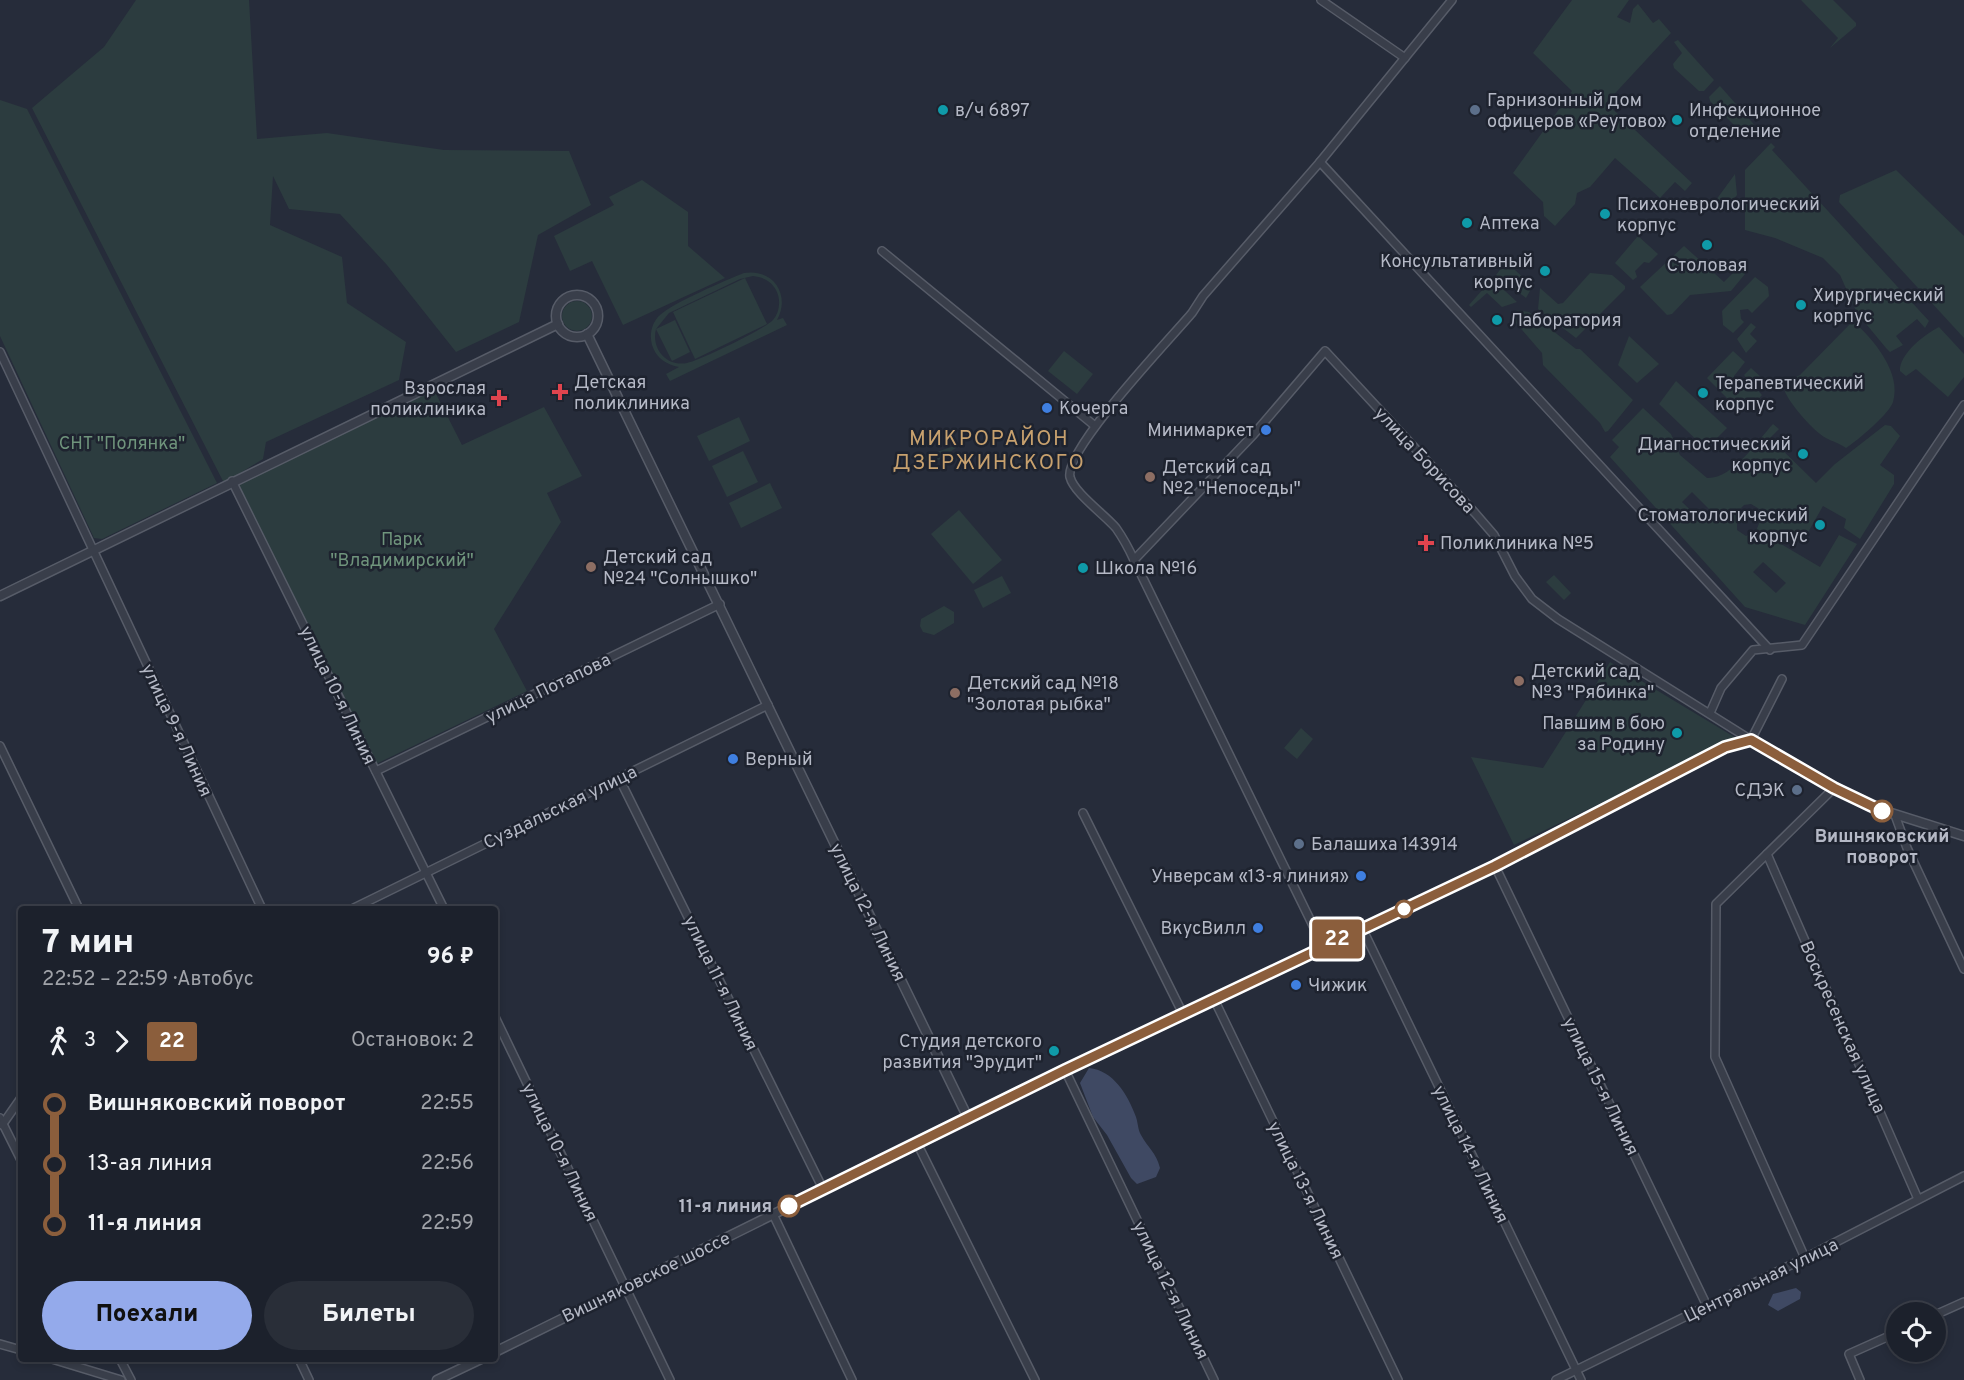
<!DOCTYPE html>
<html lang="ru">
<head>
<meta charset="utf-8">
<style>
  :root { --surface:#1c212c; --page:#292e38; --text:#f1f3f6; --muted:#a0a3a9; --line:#3a3e48; --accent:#94aaeb }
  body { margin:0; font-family:Overpass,sans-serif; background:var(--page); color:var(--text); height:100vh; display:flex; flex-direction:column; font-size:22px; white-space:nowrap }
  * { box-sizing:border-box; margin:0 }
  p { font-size:20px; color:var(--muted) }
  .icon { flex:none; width:33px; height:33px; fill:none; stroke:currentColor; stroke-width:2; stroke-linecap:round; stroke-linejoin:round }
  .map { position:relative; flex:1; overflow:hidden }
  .side { position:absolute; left:18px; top:906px; width:480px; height:456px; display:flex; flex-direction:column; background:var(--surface); border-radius:6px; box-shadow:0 3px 9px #0003,0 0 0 2px var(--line) }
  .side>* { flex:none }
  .badge { padding:0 12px; border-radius:4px; font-size:21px; line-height:39px }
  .controls { position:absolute; left:1886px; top:1302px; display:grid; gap:12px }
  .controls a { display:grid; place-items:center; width:60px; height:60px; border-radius:50%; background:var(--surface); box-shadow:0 3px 9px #0003,0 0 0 2px var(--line); font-size:30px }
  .map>.badge { position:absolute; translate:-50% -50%; box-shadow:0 0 0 3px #fff }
  .legs { display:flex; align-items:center; gap:9px; height:66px; padding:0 24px; font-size:20px }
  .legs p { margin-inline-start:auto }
  .headline { display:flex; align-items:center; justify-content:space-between; height:102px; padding:0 24px }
  h1 { font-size:33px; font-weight:800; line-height:45px }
  .primary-button { display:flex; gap:12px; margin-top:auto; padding:12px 24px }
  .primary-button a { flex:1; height:69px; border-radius:36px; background:var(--accent); color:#111; font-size:24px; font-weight:800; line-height:69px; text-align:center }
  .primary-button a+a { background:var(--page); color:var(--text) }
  ul { padding:0 24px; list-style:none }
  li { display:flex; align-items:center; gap:21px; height:60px; font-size:22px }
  li i { display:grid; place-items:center; width:9px; height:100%; margin:0 8px; background:currentColor }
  li i::after { content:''; width:15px; height:15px; margin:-8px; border:4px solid; border-radius:50%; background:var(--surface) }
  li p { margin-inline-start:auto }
  li:first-child i { background:linear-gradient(#0000 50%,currentColor 0) }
  li:last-child i { background:linear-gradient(currentColor 50%,#0000 0) }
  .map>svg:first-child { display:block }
  .green { fill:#2c3c3f; fill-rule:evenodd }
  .water { fill:#3f4963 }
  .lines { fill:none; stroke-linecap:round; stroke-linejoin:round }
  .minor-casing { stroke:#575c68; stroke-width:10 }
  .tertiary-casing { stroke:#575c68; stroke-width:11 }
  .minor { stroke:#393e4a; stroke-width:7 }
  .tertiary { stroke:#393e4a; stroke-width:8 }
  .line-1-casing { stroke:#fff; stroke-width:14 }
  .line-1 { stroke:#8b5e3c; stroke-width:9 }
  .culture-dot { fill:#0f9aa8; stroke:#1e232f; stroke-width:2 }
  .service-dot { fill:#5c6f8a; stroke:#1e232f; stroke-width:2 }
  .health-dot { fill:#e0444e; stroke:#1e232f; stroke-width:2 }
  .shop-dot { fill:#3f7fe0; stroke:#1e232f; stroke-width:2 }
  .education-dot { fill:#8d6e63; stroke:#1e232f; stroke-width:2 }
  .stop-1-dot { fill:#fff; stroke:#8b5e3c; stroke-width:3 }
  .labels { text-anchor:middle; stroke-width:5; stroke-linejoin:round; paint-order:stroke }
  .poi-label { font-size:18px; fill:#b5b9c6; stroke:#1e232f; text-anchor:start }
  .park-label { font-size:18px; fill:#6f947c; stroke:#1e232f }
  .street-label { font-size:18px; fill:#b5b9c6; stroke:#1e232f }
  .stop-label { font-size:18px; font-weight:bold; fill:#b5b9c6; stroke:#1e232f }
  .quarter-label { font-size:21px; letter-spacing:1.5px; fill:#c8a16e; stroke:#1e232f }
</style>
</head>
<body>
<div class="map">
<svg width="1964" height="1380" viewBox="0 0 1964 1380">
  <rect width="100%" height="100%" fill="#262c3a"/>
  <g class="green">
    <polygon points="136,0 249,0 257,139 327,133 444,150 569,151 591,205 538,235 519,322 456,352 387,265 340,214 289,209 273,176 270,225 342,257 347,303 406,342 399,380 266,442 263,459 224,483 32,108 104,47"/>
    <polygon points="1572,0 1629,0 1617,17 1630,23 1633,9 1638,4 1653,23 1659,19 1671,33 1606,103 1692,183 1685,191 1675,182 1660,198 1615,158 1590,187 1577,193 1575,204 1555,226 1544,216 1543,202 1513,173 1572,91 1533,53"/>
    <polygon points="1801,0 1833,0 1856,23 1856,26 1830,48 1838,38"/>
    <polygon points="1678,40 1714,80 1704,91 1699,91 1674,68 1673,64 1682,53 1674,42"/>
    <polygon points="1720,86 1758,129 1748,139 1710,101 1709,97"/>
    <polygon points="0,100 27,109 217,483 102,539 94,538 0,336"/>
    <polygon points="1771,143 1775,147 1772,150 1929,321 1925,328 1917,319 1896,336 1903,345 1890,352 1886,348 1857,313 1840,275 1823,258 1775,238 1745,230 1745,170"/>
    <polygon points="1896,170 1964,236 1964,338 1839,202 1840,195"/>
    <polygon points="1735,174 1737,195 1726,209 1718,210 1711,200 1713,198 1716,200"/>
    <polygon points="642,180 688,212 688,246 725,278 623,325 592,261 570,271 554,236 614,205 609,197"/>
    <polygon points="1638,236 1658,254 1649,263 1644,262 1635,271 1637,277 1633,280 1615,263"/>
    <polygon points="1684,246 1724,282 1740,266 1745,274 1731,291 1690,295 1672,314 1667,315 1640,287"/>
    <polygon points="1506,262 1525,279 1531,289 1526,298 1496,275"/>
    <path d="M 744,273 C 773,268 791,295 777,320 L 783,318 L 787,325 L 670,381 L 666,374 L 679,367 C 667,365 656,358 652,345 C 649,334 652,322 660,315 C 673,303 726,280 744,273 ZM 753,276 C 763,277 771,281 776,290 C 781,299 780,312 773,320 C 765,329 699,361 687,363 C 666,367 651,348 656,329 L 672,361 L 690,352 L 675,320 L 656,329 L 669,313 L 740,279 Z"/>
    <polygon points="1590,273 1612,275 1625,286 1625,289 1576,338 1538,309 1540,288 1558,304 1563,303"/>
    <polygon points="1755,277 1768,287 1769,296 1752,313 1748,309 1740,310 1741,319 1744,322 1733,333 1723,325 1722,311"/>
    <polygon points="745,278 767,324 695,359 673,312"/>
    <polygon points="1492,279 1517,302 1502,307 1487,293 1471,307 1469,305"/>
    <circle cx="577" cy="316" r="15"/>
    <polygon points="1517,310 1529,312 1576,349 1580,349 1633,400 1608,431 1605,432 1600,423 1543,365 1542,353 1510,316"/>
    <path d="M 1853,321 C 1874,340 1902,373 1893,402 C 1890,413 1857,441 1846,448 C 1837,442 1833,442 1826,438 C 1813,431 1791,405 1785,392 L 1786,382 L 1800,375 Z"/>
    <polygon points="1751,323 1756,327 1750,334 1757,341 1746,353 1737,339"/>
    <path d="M 1939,327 L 1964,354 L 1964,377 L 1948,397 L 1916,369 L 1906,376 L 1900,371 C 1899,354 1925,334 1939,327 Z"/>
    <polygon points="1629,336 1659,364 1637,383 1618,365"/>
    <polygon points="1064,351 1093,374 1077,394 1048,371"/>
    <polygon points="1733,351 1745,362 1734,376 1734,381 1741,387 1748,380 1744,375 1751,368 1762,378 1754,386 1762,395 1753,405 1749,402 1740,411 1707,378"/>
    <polygon points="1676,381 1727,428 1706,449 1659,404"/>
    <polygon points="433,388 462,445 544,407 582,476 547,493 561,522 494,629 527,691 376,764 235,483"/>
    <path d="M 1643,408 L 1671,434 L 1680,455 L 1707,478 C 1733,479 1757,441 1773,424 L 1779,429 L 1770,438 L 1816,483 L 1835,464 L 1885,425 L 1891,426 L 1900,436 L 1880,465 L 1894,475 L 1894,484 L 1860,539 L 1844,528 L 1846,519 L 1823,506 L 1802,543 L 1787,535 L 1781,544 L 1820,567 L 1839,535 L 1857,544 L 1805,625 L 1745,607 L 1610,457 L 1619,447 L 1612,440 ZM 1692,492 L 1713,513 L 1704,523 L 1682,502 ZM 1751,504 L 1761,510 L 1762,516 L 1756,531 L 1746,536 L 1737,530 L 1737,512 L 1744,505 ZM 1763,562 L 1786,583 L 1776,593 L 1753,572 Z"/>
    <polygon points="739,417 750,441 709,461 697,436"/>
    <polygon points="963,443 931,465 922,457"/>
    <polygon points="743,451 758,482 727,497 712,466"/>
    <polygon points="770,483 782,508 741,528 729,503"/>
    <polygon points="959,510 1002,560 973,584 931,534"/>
    <polygon points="1554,575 1571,593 1564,600 1546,582"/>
    <polygon points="1002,576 1011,593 983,608 974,590"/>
    <polygon points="944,606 954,612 954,623 934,635 923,632 920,626 921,619"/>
    <polygon points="1610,662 1736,738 1514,845 1471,757 1543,768"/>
    <polygon points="1301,728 1313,739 1297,759 1284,748"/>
  </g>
  <g class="water">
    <path d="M 1089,1068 C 1113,1070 1128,1095 1136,1117 C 1138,1123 1138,1130 1141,1135 C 1148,1148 1156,1152 1160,1168 L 1156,1177 L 1137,1184 L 1131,1178 L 1107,1135 L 1093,1117 L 1080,1083 Z"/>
    <polygon points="1796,1288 1801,1292 1800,1299 1778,1311 1768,1305 1773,1294"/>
  </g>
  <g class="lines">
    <g class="minor-casing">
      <g id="minor">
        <polyline points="1321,0 1405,58"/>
        <polyline points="1320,162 1770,650"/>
        <polyline points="882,251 1095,426"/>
        <polyline points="0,352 262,909"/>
        <polyline points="232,481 444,909"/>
        <polyline points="1134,560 1254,434 1325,351 1475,513 1494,535 1515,576 1532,599 1558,619 1751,740 1782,679"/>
        <polyline points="1710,713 1721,688 1753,650 1802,645 1964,405"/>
        <polyline points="0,746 79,909"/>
        <polyline points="376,771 720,604"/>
        <polyline points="619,778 823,1189"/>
        <polyline points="1083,813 1183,1014"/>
        <polyline points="1895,815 1907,848 1964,969"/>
        <polyline points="1767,854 1918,1199"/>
        <polyline points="1495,866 1707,1306"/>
        <polyline points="352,909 768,705"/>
        <polyline points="1362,928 1581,1380"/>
        <path d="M 1323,946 L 1134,560 C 1129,549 1123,538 1116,528 C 1104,514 1074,493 1070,477 C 1064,450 1170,339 1192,313 L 1203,296 L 1320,162 L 1452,0"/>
        <polyline points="1214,999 1398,1380"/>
        <polyline points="495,1017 670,1380"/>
        <polyline points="1065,1070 1214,1380"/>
        <polyline points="0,1118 21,1160"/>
        <polyline points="2,1125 21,1098"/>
        <polyline points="917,1143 1035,1380"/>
        <polyline points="773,1214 852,1380"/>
        <polyline points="1805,1258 1715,1057 1716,904 1834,788"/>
        <polyline points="1935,1315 1964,1302"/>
        <polyline points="0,1344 21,1350"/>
        <polyline points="52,1359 121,1380"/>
        <polyline points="120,1359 131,1380"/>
        <polyline points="299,1359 309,1380"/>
        <polyline points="1556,1380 1805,1258 1964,1176"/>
        <polyline points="1860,1380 1849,1354 1896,1333"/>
      </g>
    </g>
    <g class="tertiary-casing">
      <g id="tertiary">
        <circle cx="577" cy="316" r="21"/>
        <polyline points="587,334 968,1118"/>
        <polyline points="0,596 558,324"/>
        <polyline points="495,1352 1065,1070 1495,866 1725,747 1751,740 1869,806 1964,836"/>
        <polyline points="437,1380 481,1359"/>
      </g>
    </g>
    <use href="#minor" class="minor"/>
    <use href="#tertiary" class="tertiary"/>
  </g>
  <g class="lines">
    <g class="line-1-casing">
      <polyline id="line-1" points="789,1206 1065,1070 1495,866 1725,747 1751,740 1834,788 1882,811"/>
    </g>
    <use href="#line-1" class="line-1"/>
  </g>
  <g class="culture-dot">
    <circle cx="943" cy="110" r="6"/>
    <circle cx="1677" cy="120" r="6"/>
    <circle cx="1605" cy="214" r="6"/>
    <circle cx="1467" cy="223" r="6"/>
    <circle cx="1707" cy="245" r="6"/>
    <circle cx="1545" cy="271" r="6"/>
    <circle cx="1801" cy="305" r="6"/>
    <circle cx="1497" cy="320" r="6"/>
    <circle cx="1703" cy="393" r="6"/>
    <circle cx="1803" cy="454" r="6"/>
    <circle cx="1820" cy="525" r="6"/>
    <circle cx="1083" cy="568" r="6"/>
    <circle cx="1677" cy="733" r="6"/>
    <circle cx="1054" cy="1051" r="6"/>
  </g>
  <g class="service-dot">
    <circle cx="1475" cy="110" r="6"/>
    <circle cx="1797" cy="790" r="6"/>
    <circle cx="1299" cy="844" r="6"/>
  </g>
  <g class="health-dot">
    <path d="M557 383h6v6h6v6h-6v6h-6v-6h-6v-6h6z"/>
    <path d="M496 389h6v6h6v6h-6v6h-6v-6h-6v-6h6z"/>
    <path d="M1423 534h6v6h6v6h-6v6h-6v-6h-6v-6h6z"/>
  </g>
  <g class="shop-dot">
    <circle cx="1047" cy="408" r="6"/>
    <circle cx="1266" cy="430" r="6"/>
    <circle cx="733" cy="759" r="6"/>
    <circle cx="1361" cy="876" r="6"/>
    <circle cx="1258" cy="928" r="6"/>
    <circle cx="1296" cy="985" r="6"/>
  </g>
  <g class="education-dot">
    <circle cx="1150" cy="477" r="6"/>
    <circle cx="591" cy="567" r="6"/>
    <circle cx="1519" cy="681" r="6"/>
    <circle cx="955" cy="693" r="6"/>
  </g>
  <g class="stop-1-dot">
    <circle cx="1882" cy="811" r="10"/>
    <circle cx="1404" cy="909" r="8"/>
    <circle cx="789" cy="1206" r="10"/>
  </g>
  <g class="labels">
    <g class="poi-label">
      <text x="1487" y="106">Гарнизонный дом<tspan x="1487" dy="21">офицеров «Реутово»</tspan></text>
      <text x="955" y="116">в/ч 6897</text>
      <text x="1689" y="116">Инфекционное<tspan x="1689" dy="21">отделение</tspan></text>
      <text x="1617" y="210">Психоневрологический<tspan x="1617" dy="21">корпус</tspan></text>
      <text x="1479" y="229">Аптека</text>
      <text x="1533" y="267" text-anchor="end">Консультативный<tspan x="1533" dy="21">корпус</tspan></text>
      <text x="1707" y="271" text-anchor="middle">Столовая</text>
      <text x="1813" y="301">Хирургический<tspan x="1813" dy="21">корпус</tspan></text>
      <text x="1509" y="326">Лаборатория</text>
      <text x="574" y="388">Детская<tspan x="574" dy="21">поликлиника</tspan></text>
      <text x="1715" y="389">Терапевтический<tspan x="1715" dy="21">корпус</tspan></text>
      <text x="486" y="394" text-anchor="end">Взрослая<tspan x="486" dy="21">поликлиника</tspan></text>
      <text x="1059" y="414">Кочерга</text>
      <text x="1254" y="436" text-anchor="end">Минимаркет</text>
      <text x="1791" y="450" text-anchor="end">Диагностический<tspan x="1791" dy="21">корпус</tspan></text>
      <text x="1162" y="473">Детский сад<tspan x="1162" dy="21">№2 "Непоседы"</tspan></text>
      <text x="1808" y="521" text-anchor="end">Стоматологический<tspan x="1808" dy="21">корпус</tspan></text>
      <text x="1440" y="549">Поликлиника №5</text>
      <text x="603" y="563">Детский сад<tspan x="603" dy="21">№24 "Солнышко"</tspan></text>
      <text x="1095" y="574">Школа №16</text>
      <text x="1531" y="677">Детский сад<tspan x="1531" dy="21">№3 "Рябинка"</tspan></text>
      <text x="967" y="689">Детский сад №18<tspan x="967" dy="21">"Золотая рыбка"</tspan></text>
      <text x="1665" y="729" text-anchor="end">Павшим в бою<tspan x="1665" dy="21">за Родину</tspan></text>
      <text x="745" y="765">Верный</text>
      <text x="1785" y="796" text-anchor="end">СДЭК</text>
      <text x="1311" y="850">Балашиха 143914</text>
      <text x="1349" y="882" text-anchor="end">Унверсам «13-я линия»</text>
      <text x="1246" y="934" text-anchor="end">ВкусВилл</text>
      <text x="1308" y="991">Чижик</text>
      <text x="1042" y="1047" text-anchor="end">Студия детского<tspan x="1042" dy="21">развития "Эрудит"</tspan></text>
    </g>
    <g class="park-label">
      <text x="122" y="449">СНТ "Полянка"</text>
      <text x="402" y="545">Парк<tspan x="402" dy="21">"Владимирский"</tspan></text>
    </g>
    <g class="street-label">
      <text transform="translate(1425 460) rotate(47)" y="6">улица Борисова</text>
      <text transform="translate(548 688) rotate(-26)" y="6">улица Потапова</text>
      <text transform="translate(338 695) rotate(64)" y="6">улица 10-я Линия</text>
      <text transform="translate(177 730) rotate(65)" y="6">улица 9-я Линия</text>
      <text transform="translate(560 807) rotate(-26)" y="6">Суздальская улица</text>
      <text transform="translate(868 912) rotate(64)" y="6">улица 12-я Линия</text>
      <text transform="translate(721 983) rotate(64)" y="6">улица 11-я Линия</text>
      <text transform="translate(1843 1027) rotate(66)" y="6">Воскресенская улица</text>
      <text transform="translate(1601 1086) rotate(64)" y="6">улица 15-я Линия</text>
      <text transform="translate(560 1152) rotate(64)" y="6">улица 10-я Линия</text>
      <text transform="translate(1471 1154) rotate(64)" y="6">улица 14-я Линия</text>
      <text transform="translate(1306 1190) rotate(64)" y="6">улица 13-я Линия</text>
      <text transform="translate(646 1277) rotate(-26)" y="6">Вишняковское шоссе</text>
      <text transform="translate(1761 1280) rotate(-26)" y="6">Центральная улица</text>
      <text transform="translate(1171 1290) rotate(64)" y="6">улица 12-я Линия</text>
    </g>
    <g class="stop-label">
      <text x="1882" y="842">Вишняковский<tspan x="1882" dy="21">поворот</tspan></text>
      <text x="772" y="1212" text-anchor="end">11-я линия</text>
    </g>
    <g class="quarter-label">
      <text x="989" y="445">МИКРОРАЙОН<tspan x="989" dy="24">ДЗЕРЖИНСКОГО</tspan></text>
    </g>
  </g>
</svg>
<div class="controls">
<a><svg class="icon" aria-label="locate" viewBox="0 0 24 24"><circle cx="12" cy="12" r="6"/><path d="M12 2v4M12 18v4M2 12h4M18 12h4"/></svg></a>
</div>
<b class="badge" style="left:1337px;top:939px;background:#8b5e3c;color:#fff">22</b>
<section class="side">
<div class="headline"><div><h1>7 мин</h1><p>22:52 – 22:59 · Автобус</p></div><b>96 ₽</b></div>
<div class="legs"><svg class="icon" aria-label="walk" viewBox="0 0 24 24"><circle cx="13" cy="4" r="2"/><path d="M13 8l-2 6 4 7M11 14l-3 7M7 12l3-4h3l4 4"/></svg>3<svg class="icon" aria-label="forward" viewBox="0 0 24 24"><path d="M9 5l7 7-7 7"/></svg><b class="badge" style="background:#8b5e3c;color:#fff">22</b><p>Остановок: 2</p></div>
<ul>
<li><i style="color:#8b5e3c"></i><b>Вишняковский поворот</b><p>22:55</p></li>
<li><i style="color:#8b5e3c"></i><span>13-ая линия</span><p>22:56</p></li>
<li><i style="color:#8b5e3c"></i><b>11-я линия</b><p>22:59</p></li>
</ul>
<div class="primary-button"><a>Поехали</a><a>Билеты</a></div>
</section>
</div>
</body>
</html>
